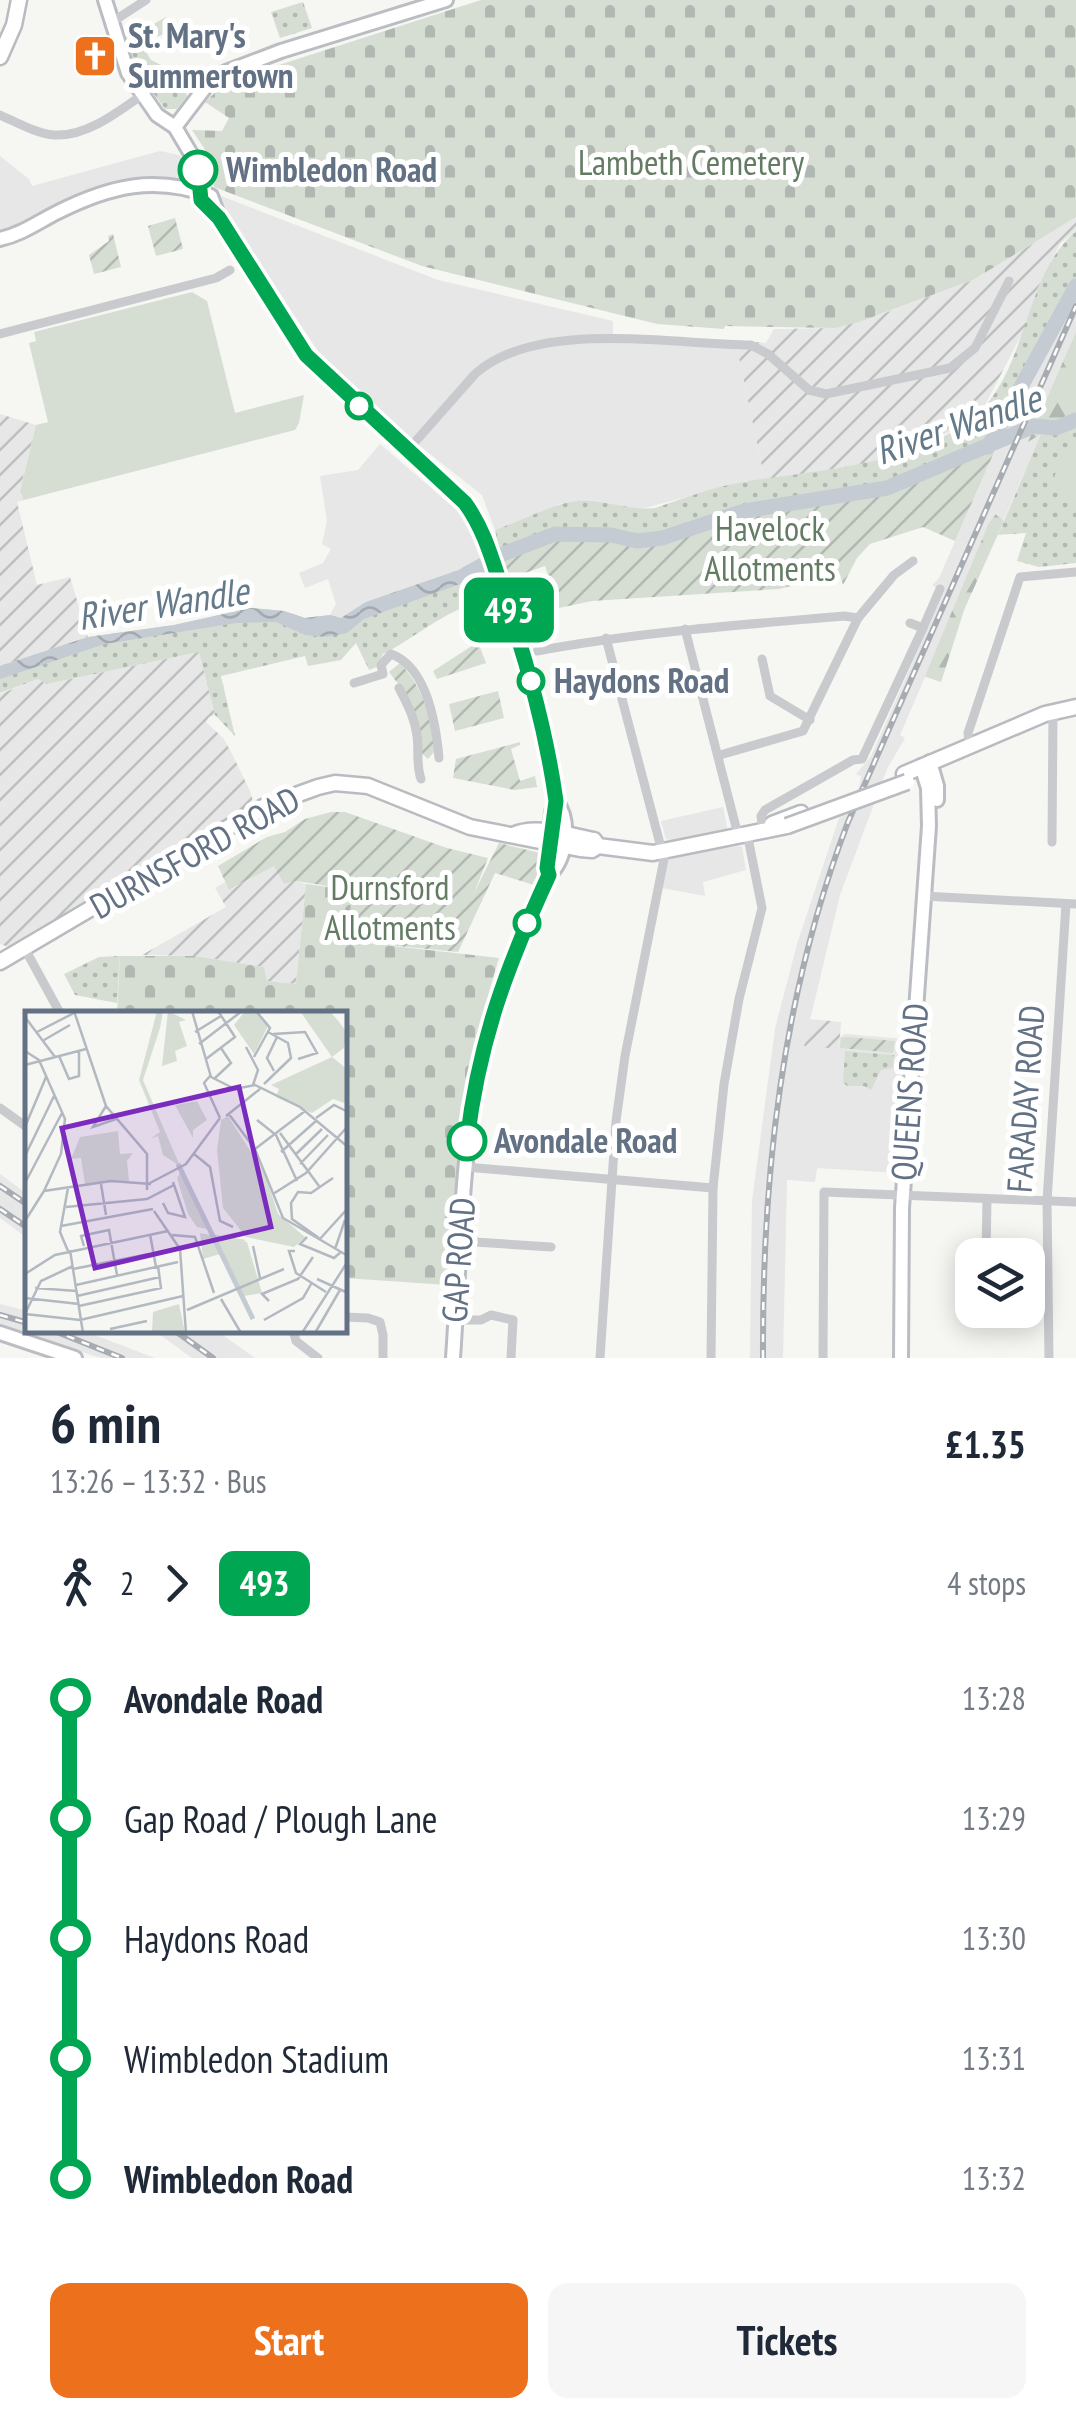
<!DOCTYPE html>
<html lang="en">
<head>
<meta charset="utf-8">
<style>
  :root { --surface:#fff; --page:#f6f6f7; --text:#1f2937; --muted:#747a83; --accent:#ed701c }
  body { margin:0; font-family:"PT Sans Narrow",sans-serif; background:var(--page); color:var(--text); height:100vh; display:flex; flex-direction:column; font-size:38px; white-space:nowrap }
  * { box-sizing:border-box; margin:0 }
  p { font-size:32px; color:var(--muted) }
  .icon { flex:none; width:55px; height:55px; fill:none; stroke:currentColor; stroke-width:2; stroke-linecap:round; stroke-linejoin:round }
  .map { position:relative; height:1358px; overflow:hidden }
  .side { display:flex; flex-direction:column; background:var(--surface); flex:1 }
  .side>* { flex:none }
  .badge { padding:0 20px; border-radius:15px; font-size:35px; line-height:65px }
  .buttons { position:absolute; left:955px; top:1238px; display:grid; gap:20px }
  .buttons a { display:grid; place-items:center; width:90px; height:90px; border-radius:20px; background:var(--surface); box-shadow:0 5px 25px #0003; font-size:50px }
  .map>.badge { position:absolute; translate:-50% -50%; box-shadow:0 0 0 5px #fff }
  .legs { display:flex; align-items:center; gap:15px; height:110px; padding:0 50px; font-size:32px }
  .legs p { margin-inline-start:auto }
  .summary { display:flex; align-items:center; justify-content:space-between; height:170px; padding:0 50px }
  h1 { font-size:55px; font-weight:700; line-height:75px }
  .primary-button { display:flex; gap:20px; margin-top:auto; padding:20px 50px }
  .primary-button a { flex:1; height:115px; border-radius:20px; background:var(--accent); color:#fff; font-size:40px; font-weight:700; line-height:115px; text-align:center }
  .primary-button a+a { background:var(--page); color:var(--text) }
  ul { padding:0 50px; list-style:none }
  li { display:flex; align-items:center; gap:35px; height:120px; font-size:38px }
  li i { display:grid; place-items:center; width:15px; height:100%; margin:0 12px; background:currentColor }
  li i::after { content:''; width:25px; height:25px; margin:-12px; border:8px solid; border-radius:50%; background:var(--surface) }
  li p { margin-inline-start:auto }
  li:first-child i { background:linear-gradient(#0000 50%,currentColor 0) }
  li:last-child i { background:linear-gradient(currentColor 50%,#0000 0) }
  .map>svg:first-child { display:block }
  .built { fill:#e6e7e6 }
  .industrial { fill:url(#industrial-furrows) }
  .grass { fill:url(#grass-dots) }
  .forest { fill:url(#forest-firs) }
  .cemetery { fill:url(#cemetery-stones) }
  .garden { fill:url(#garden-furrows) }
  .pitch { fill:#d6ded3 }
  .water { fill:url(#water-waves) }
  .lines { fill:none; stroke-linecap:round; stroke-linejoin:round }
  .river { stroke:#c4cbd2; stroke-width:15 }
  .secondary-casing { stroke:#babdc2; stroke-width:18 }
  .primary-casing { stroke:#b8bbc0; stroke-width:19 }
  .street { stroke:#c8cace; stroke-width:9 }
  .secondary { stroke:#fff; stroke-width:12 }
  .primary { stroke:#fff; stroke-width:14 }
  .rail-casing { stroke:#a7abb2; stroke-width:6 }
  .rail { stroke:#fff; stroke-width:2.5; stroke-dasharray:8; stroke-linecap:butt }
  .primary-bridge-casing { stroke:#b8bbc0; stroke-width:19; stroke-linecap:butt }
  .primary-bridge { stroke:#fff; stroke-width:14 }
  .line-1-casing { stroke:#fff; stroke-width:22 }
  .line-1 { stroke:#00a651; stroke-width:15 }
  .stop-1-dot { fill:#fff; stroke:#00a651; stroke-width:5 }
  .labels { text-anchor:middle; stroke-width:10; stroke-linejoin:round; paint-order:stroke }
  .poi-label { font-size:35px; font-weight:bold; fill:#637185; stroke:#fff; text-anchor:start }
  .park-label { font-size:35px; fill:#647c63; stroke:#fff }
  .stop-label { font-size:35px; font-weight:bold; fill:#637185; stroke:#fff; text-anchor:start }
  .street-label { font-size:35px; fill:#637185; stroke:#fff }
  .water-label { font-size:38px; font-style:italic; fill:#647989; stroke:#fff }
  .inset-river { fill:none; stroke:#c4cbd2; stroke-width:5 }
  .inset-road { fill:none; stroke:#b2b9c0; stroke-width:2.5 }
  .view { fill:#7b2cbf; fill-opacity:0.15; stroke:#7b2cbf; stroke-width:5 }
  .inset-edge { fill:none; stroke:#637185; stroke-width:5 }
</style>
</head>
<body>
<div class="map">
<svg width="1076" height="1358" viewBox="0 0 1076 1358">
  <defs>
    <pattern id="industrial-furrows" width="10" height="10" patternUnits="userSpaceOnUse" patternTransform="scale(2.5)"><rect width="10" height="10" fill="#e6e7e6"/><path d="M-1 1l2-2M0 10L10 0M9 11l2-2" fill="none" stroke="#bec0c0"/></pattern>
    <pattern id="grass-dots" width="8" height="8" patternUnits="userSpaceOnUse" patternTransform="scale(2.5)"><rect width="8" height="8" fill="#d6ded3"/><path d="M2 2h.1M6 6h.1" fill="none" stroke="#b1b8b1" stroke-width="1.8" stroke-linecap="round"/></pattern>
    <pattern id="forest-firs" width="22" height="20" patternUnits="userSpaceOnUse" patternTransform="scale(2.5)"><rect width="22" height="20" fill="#d6ded3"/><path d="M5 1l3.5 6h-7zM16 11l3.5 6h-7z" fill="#b1b8b1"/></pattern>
    <pattern id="cemetery-stones" width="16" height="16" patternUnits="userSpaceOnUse" patternTransform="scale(2.5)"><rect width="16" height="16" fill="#d6ded3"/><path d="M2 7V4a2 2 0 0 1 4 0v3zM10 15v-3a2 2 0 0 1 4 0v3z" fill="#b1b8b1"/></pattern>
    <pattern id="garden-furrows" width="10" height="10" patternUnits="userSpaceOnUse" patternTransform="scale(2.5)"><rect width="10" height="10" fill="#d6ded3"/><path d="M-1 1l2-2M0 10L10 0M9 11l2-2" fill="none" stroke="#b1b8b1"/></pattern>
    <pattern id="water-waves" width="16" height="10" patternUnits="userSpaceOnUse" patternTransform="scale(2.5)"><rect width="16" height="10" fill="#c4cbd2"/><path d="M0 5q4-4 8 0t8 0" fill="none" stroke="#a3a9b0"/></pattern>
  </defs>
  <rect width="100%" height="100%" fill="#f6f6f3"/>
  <g class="built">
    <polygon points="160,151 179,155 187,164 189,182 142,176 106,184 58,203 15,229 0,232 0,156 29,179 32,186"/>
    <polygon points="216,194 438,280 613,321 613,334 732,340 738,353 765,481 746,481 641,509 580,501 559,504 538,516 495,530 482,495 401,431 318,351 228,217"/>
    <polygon points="1076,284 1076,355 964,610 941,682 925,677 900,735 905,738 887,769 840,895 804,1045 839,1048 840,1037 845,1034 905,1039 897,1173 817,1168 815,1182 787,1180 783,1358 750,1358 752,1201 775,1029 797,944 839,818 849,814 860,783 861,776 856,774 871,756 944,592 932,585 939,578 996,448 1012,431 1037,367"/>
    <polygon points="380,444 459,512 470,528 482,562 340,618 330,615 336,604 328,579 305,588 299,573 323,563 331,549 322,544 327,521 320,476 358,470"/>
    <polygon points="723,807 731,847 742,846 746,870 703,882 705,896 662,888 666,861 672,858 670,840 666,839 661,821"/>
    <polygon points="0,1174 27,1194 27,1238 0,1218"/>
    <polygon points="0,1304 27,1311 28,1330 84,1331 155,1358 101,1358 0,1326"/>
    <polygon points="155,1331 217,1331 255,1358 192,1358"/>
  </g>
  <g class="industrial">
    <polygon points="1076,217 1076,231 1060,244 1037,290 1025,328 985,405 950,432 910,450 864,464 765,481 738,353 732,340 766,343 774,329 835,328 885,313 973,280"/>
    <polygon points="0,414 36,425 20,490 24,500 17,502 37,585 70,577 88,637 0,666"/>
    <polygon points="199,652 215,715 209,717 206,722 224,739 234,758 250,791 253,801 249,809 9,947 0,944 0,694 38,679 47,684"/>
    <polygon points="275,865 284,884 296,881 306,884 296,984 267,981 264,967 195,956 142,955 226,907 215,888 225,882 230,890"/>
    <polygon points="809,1019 841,1022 839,1049 804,1046"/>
  </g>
  <g class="grass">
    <polygon points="303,2 312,28 280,38 271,12"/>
    <path d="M 166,17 L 170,32 L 151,39 L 146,52 L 151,60 L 173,71 L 180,69 L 187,96 L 177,109 L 165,109 C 148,85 118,51 128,21 L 135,35 Z"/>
    <path d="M 1076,231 L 1076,284 L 1037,367 L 1012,431 L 996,448 L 909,484 L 870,494 L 761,510 L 656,543 L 562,537 L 501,557 L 495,530 C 519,522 555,503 577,501 C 603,499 628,511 655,508 C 684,498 713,487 743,482 C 816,470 930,465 985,406 C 1028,358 1026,273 1076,231 Z"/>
    <polygon points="1076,426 1076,563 1039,567 1017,561 1026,533 998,535 1041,434"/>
    <path d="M 482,562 L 499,612 C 489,608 479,604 467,607 C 444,612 407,643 383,654 L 377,667 L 369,670 L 356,643 L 341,660 L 308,666 L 305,656 L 221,676 L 235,736 L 215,715 L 199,652 L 47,684 L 38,679 L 0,693 L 0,666 L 88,637 L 174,625 L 251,608 L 284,611 L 305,618 L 330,615 L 341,618 L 366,602 Z"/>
    <polygon points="120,956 117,1003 75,995 64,974 99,957"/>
    <polygon points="845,1051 894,1055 893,1068 881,1070 871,1090 864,1086 847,1086 843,1082"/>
  </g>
  <g class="forest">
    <polygon points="1076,332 1076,426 1041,434 1028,442"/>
    <polygon points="995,514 1004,521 964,610 941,682 925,676 988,525"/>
  </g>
  <g class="cemetery">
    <polygon points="481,0 1076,0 1076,217 973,280 859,322 835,328 725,326 724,329 657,324 422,266 214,187 208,154 192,130 222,131 229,118 205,102 226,82"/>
    <path d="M 306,884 L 352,890 L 349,941 L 499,958 C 464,1069 456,1169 447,1285 L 345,1278 L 345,1013 L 117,1013 L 120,956 L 195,956 L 264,967 L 267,981 L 296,984 Z"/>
  </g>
  <g class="garden">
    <polygon points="175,218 183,249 156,256 148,226"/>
    <polygon points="113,234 121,267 94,274 89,255 109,241 108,236"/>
    <polygon points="996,448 955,541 923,527 870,544 857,558 843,585 840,574 779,589 592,601 559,608 545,566 508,579 501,557 562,537 656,543 761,510 869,494 909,484"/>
    <polygon points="478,642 486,663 437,679 433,671"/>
    <path d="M 400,663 C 424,689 431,717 435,751 L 428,759 L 420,752 L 405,693 L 389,672 Z"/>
    <polygon points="498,691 504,718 455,731 449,704"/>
    <polygon points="520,742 520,745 511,749 520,781 535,776 537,787 515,790 453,778 456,759"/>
    <polygon points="331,812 345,812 447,848 488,858 474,893 499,843 540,853 543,862 534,885 495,873 458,952 348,941 352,890 296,881 284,884 274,866 229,890 218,866 267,837 285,832 305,819"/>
    <polygon points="847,1037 895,1041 893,1053 840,1048 841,1038"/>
  </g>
  <g class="pitch">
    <polygon points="192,292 207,301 235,413 304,395 299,423 295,430 24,500 20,491 36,425 48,422 29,343 36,341 34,332"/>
    <path d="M 1076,448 L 1076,500 L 1070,502 L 1053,486 C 1054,471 1062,456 1076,448 Z"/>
  </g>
  <polygon class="water" points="482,562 487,574 364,619 347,633 326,637 305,635 276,622 236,623 105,644 0,679 0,666 88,637 174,625 251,608 284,611 305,618 330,615 341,618 366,602"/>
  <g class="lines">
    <g class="river">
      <polyline points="988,447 1076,286"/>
      <polyline points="466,574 503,554 555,534 611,535 637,541 662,538 744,511 887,488 1034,426 1056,428 1076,420"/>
    </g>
    <g class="secondary-casing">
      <g id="secondary">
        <polyline points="105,0 128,73 157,115 175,127 194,159 201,200 219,218 306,355 467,505 476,519 515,627 551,765 556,801 552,812 547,868 549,875"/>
        <polyline points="175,127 207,85 226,72 281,51 446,0"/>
        <path d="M 0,239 C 22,234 38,222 58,212 C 110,186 155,175 211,196 L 219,218"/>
        <polyline points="930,762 937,786 937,800"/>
        <polyline points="0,1333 75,1358"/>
        <path d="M 453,1358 C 461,1243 461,1128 491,1017 C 505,967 527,922 549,875 C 567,858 571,821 556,801"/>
        <polyline points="901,1358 902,1208 929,826 928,788 921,766"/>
      </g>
    </g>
    <g class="primary-casing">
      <g id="primary">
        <polyline points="0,57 14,25 19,0"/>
        <polyline points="904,774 1045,714 1076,707"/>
        <polyline points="772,824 801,813"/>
        <path d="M 513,835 C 535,824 571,836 594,840 L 598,846 L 653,853 L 787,826"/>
        <polyline points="0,962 263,807 318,787 335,783 368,786 470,827 580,849 592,850 598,846"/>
      </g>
    </g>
    <g class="street">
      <polyline points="112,22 146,0"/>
      <path d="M 0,115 C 16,122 37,134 54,135 C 86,137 118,112 142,95"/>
      <polyline points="0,334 216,278 230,270"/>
      <path d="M 407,451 L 475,374 C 537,318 672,345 751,345 L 768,354 L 809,390 L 826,394 L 950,368 L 975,348 L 1009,281"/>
      <polyline points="858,618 894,575 913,561"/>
      <polyline points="923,628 940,589"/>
      <polyline points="685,629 738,835"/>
      <path d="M 537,651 C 639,632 741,625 844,616 L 858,618 L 803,731 L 720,755"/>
      <polyline points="762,659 770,696 810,720"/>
      <path d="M 354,683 L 383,674 L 381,665 L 391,654 C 427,667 436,724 439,758"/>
      <path d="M 399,688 C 407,704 415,718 417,736 C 419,751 416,765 421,779"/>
      <polyline points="970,748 968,733 1020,577 1076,572"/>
      <polyline points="763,830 761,816 765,810 853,760 862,759 923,628 910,623"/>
      <polyline points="1052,842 1053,711"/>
      <polyline points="923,896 1076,904"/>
      <polyline points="25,949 60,1013"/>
      <polyline points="0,1108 28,1128"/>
      <polyline points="465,1167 713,1188"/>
      <polyline points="459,1241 551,1247"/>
      <polyline points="986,1255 987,1199"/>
      <polyline points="992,1310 1003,1310"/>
      <polyline points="345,1317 368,1318 380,1322 383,1335 383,1358"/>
      <polyline points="456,1320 481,1320 491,1315 513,1320 511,1358"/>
      <polyline points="293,1330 296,1341 318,1358"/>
      <polyline points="600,1358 616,1121 625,1056 664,859 606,638"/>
      <polyline points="711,1358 713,1188 724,1084 739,999 762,908 747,833"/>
      <polyline points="823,1358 824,1192 1076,1202"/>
      <polyline points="1049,1358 1047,1201 1066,904"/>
    </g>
    <use href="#secondary" class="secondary"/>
    <use href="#primary" class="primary"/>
    <g class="rail-casing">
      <g id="rail">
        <polyline points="0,1186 28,1205"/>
        <polyline points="0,1209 28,1228"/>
        <polyline points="0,1315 28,1323"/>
        <polyline points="52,1330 122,1358"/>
        <polyline points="174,1330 213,1358"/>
        <path d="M 763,1358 C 762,1174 782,995 848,822 L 1076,306"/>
      </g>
    </g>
    <use href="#rail" class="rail"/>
    <g class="primary-bridge-casing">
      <polyline id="primary-bridge" points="787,826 907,782"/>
    </g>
    <use href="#primary-bridge" class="primary-bridge"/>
  </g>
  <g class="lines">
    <g class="line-1-casing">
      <path id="line-1" d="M 198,170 L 201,200 L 219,218 L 306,355 L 465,503 C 484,529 492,559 502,589 C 526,658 546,729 556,801 L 547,868 L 549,875 C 507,966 479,1040 467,1141"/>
    </g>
    <use href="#line-1" class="line-1"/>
  </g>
  <defs>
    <g id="church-square" transform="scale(2.25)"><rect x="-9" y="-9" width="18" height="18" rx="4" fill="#ed701c" stroke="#fff"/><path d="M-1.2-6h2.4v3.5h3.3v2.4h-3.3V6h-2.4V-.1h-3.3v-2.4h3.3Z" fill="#fff"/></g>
  </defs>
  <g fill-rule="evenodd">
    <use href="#church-square" x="95" y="56"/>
  </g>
  <g class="stop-1-dot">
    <circle cx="198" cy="170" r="18"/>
    <circle cx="359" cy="406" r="12"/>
    <circle cx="531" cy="681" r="12"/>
    <circle cx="527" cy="923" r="12"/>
    <circle cx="467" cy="1141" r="18"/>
  </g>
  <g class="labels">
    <g class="poi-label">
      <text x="128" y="48">St. Mary's<tspan x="128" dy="40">Summertown</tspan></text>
    </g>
    <g class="park-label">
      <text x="691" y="175">Lambeth Cemetery</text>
      <text x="770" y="541">Havelock<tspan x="770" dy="40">Allotments</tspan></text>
      <text x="390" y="900">Durnsford<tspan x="390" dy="40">Allotments</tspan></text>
    </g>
    <g class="stop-label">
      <text x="226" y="182">Wimbledon Road</text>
      <text x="554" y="693">Haydons Road</text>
      <text x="494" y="1153">Avondale Road</text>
    </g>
    <g class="street-label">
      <text transform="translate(195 853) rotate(-29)" y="12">DURNSFORD ROAD</text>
      <text transform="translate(910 1092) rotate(-86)" y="12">QUEENS ROAD</text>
      <text transform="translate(1026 1099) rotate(-86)" y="12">FARADAY ROAD</text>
      <text transform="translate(459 1260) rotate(-86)" y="12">GAP ROAD</text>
    </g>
    <g class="water-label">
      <text transform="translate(958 425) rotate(-19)" y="13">River Wandle</text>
      <text transform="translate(163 604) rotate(-9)" y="13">River Wandle</text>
    </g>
  </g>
  <g transform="translate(25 1011)">
    <rect width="322" height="322" fill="#f6f6f3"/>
    <path d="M 132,0 L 138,0 L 135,17 L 118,69 L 155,155 L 138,144 L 133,125 L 125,128 L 135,121 L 114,69 ZM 143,0 L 161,9 L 154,11 L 162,35 L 150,40 L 152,50 L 137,55 ZM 220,0 L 230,0 L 243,15 L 229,43 L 209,14 ZM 275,0 L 305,0 L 322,21 L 319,37 L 307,46 ZM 175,222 L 222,231 L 237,282 L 219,285 L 194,234 L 195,243 L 178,248 ZM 154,293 L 160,322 L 127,322 L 128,301 Z" fill="#d6ded3"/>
    <path d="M 187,223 L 221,229 L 209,235 L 219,268 L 213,278 Z" fill="#d6ded3"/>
    <path d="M 307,46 L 322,58 L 322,93 L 308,88 L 287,102 L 251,86 L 254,78 L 246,74 ZM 203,105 L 240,163 L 253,203 L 280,226 L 269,236 L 221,226 L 198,197 L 192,139 L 196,109 ZM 93,120 L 95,143 L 108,142 L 102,150 L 104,170 L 60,173 L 56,147 L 46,148 L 55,126 Z" fill="#d6ded3"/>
    <path d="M 157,158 L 163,177 L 186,219 L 172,216 L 163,203 L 152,167 Z" fill="#d6ded3"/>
    <path d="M 172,90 L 182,109 L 168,119 L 168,127 L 150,94 Z" fill="#d6ded3"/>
    <path class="inset-river" d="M 153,153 L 228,308"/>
    <path class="inset-road" d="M 49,0 L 81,95 L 122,143 L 122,179M 167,0 L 186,66 L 210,78 L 230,74 L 275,96 L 323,136M 0,6 L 30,46M 12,21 L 49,2M 170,21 L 196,5M 248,23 L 280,21 L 292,42 L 273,48M 19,29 L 45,14M 174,33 L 217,0M 221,36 L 233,59 L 228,74M 0,40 L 14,49 L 40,108 L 36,143 L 19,180M 34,45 L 44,68 L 54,65 L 54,40M 229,46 L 245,17 L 231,0M 181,48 L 210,26 L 193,0M 0,54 L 61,38M 249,60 L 242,47 L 252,26M 185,65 L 179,72 L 195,107M 190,67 L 206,52 L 196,37M 239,73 L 266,47 L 263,32 L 243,21M 81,95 L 68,116 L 91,108M 203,102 L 230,138 L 258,207 L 323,245M 201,105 L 235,78M 291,107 L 309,94 L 323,101M 232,109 L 251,124 L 272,170M 0,116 L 21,66M 255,122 L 294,175M 230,138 L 280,100M 256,141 L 291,110M 169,143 L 185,156 L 195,210 L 208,216M 270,144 L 297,118M 0,145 L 29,85M 275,153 L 303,124M 0,172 L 37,102M 76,173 L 81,204M 123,173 L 161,153 L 195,107M 248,183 L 281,162 L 323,115M 138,192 L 143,202 L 160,206 L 148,171M 41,196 L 122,188 L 149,174M 129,200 L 155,238 L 161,322M 0,210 L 19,180 L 86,170 L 126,173M 36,215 L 128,198M 125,223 L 131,256M 147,224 L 170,226 L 189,282M 282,226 L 275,233 L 309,247 L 316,241M 294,227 L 267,208 L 266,192 L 273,181 L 286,182 L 308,167M 294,229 L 323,197M 59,235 L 56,225 L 84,219 L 92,264M 228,235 L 235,267M 310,238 L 320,209M 45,239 L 58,322M 43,240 L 35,221 L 43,177M 270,240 L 264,240 L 271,262 L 301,281M 48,258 L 129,242M 0,263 L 30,244 L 143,220M 292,268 L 323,282M 51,274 L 153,251M 10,277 L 52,280M 52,285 L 135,266M 0,287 L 54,293M 196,288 L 216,322M 244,290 L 237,283 L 273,268 L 288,246M 54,295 L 136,277 L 133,255M 162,299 L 259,258M 0,303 L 55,309 L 158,285M 0,303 L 16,270 L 48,255M 239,309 L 278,287 L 286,273M 85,318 L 122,310M 277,322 L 323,250M 290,322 L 315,279"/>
    <path class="view" d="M 214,76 L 246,216 L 70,257 L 37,117 Z"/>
    <rect width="322" height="322" class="inset-edge"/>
  </g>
</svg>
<div class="buttons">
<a><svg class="icon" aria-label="layers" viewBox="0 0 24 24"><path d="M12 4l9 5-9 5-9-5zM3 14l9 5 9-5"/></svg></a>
</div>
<b class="badge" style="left:509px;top:610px;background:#00a651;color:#fff">493</b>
</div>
<section class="side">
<div class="summary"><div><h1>6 min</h1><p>13:26 – 13:32 · Bus</p></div><b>£1.35</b></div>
<div class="legs"><svg class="icon" aria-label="walk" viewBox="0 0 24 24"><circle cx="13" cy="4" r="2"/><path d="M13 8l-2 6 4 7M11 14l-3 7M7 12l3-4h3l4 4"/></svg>2<svg class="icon" aria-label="forward" viewBox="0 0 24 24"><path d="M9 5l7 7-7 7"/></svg><b class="badge" style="background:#00a651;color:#fff">493</b><p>4 stops</p></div>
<ul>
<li><i style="color:#00a651"></i><b>Avondale Road</b><p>13:28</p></li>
<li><i style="color:#00a651"></i><span>Gap Road / Plough Lane</span><p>13:29</p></li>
<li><i style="color:#00a651"></i><span>Haydons Road</span><p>13:30</p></li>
<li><i style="color:#00a651"></i><span>Wimbledon Stadium</span><p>13:31</p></li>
<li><i style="color:#00a651"></i><b>Wimbledon Road</b><p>13:32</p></li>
</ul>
<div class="primary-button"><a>Start</a><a>Tickets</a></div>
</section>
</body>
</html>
